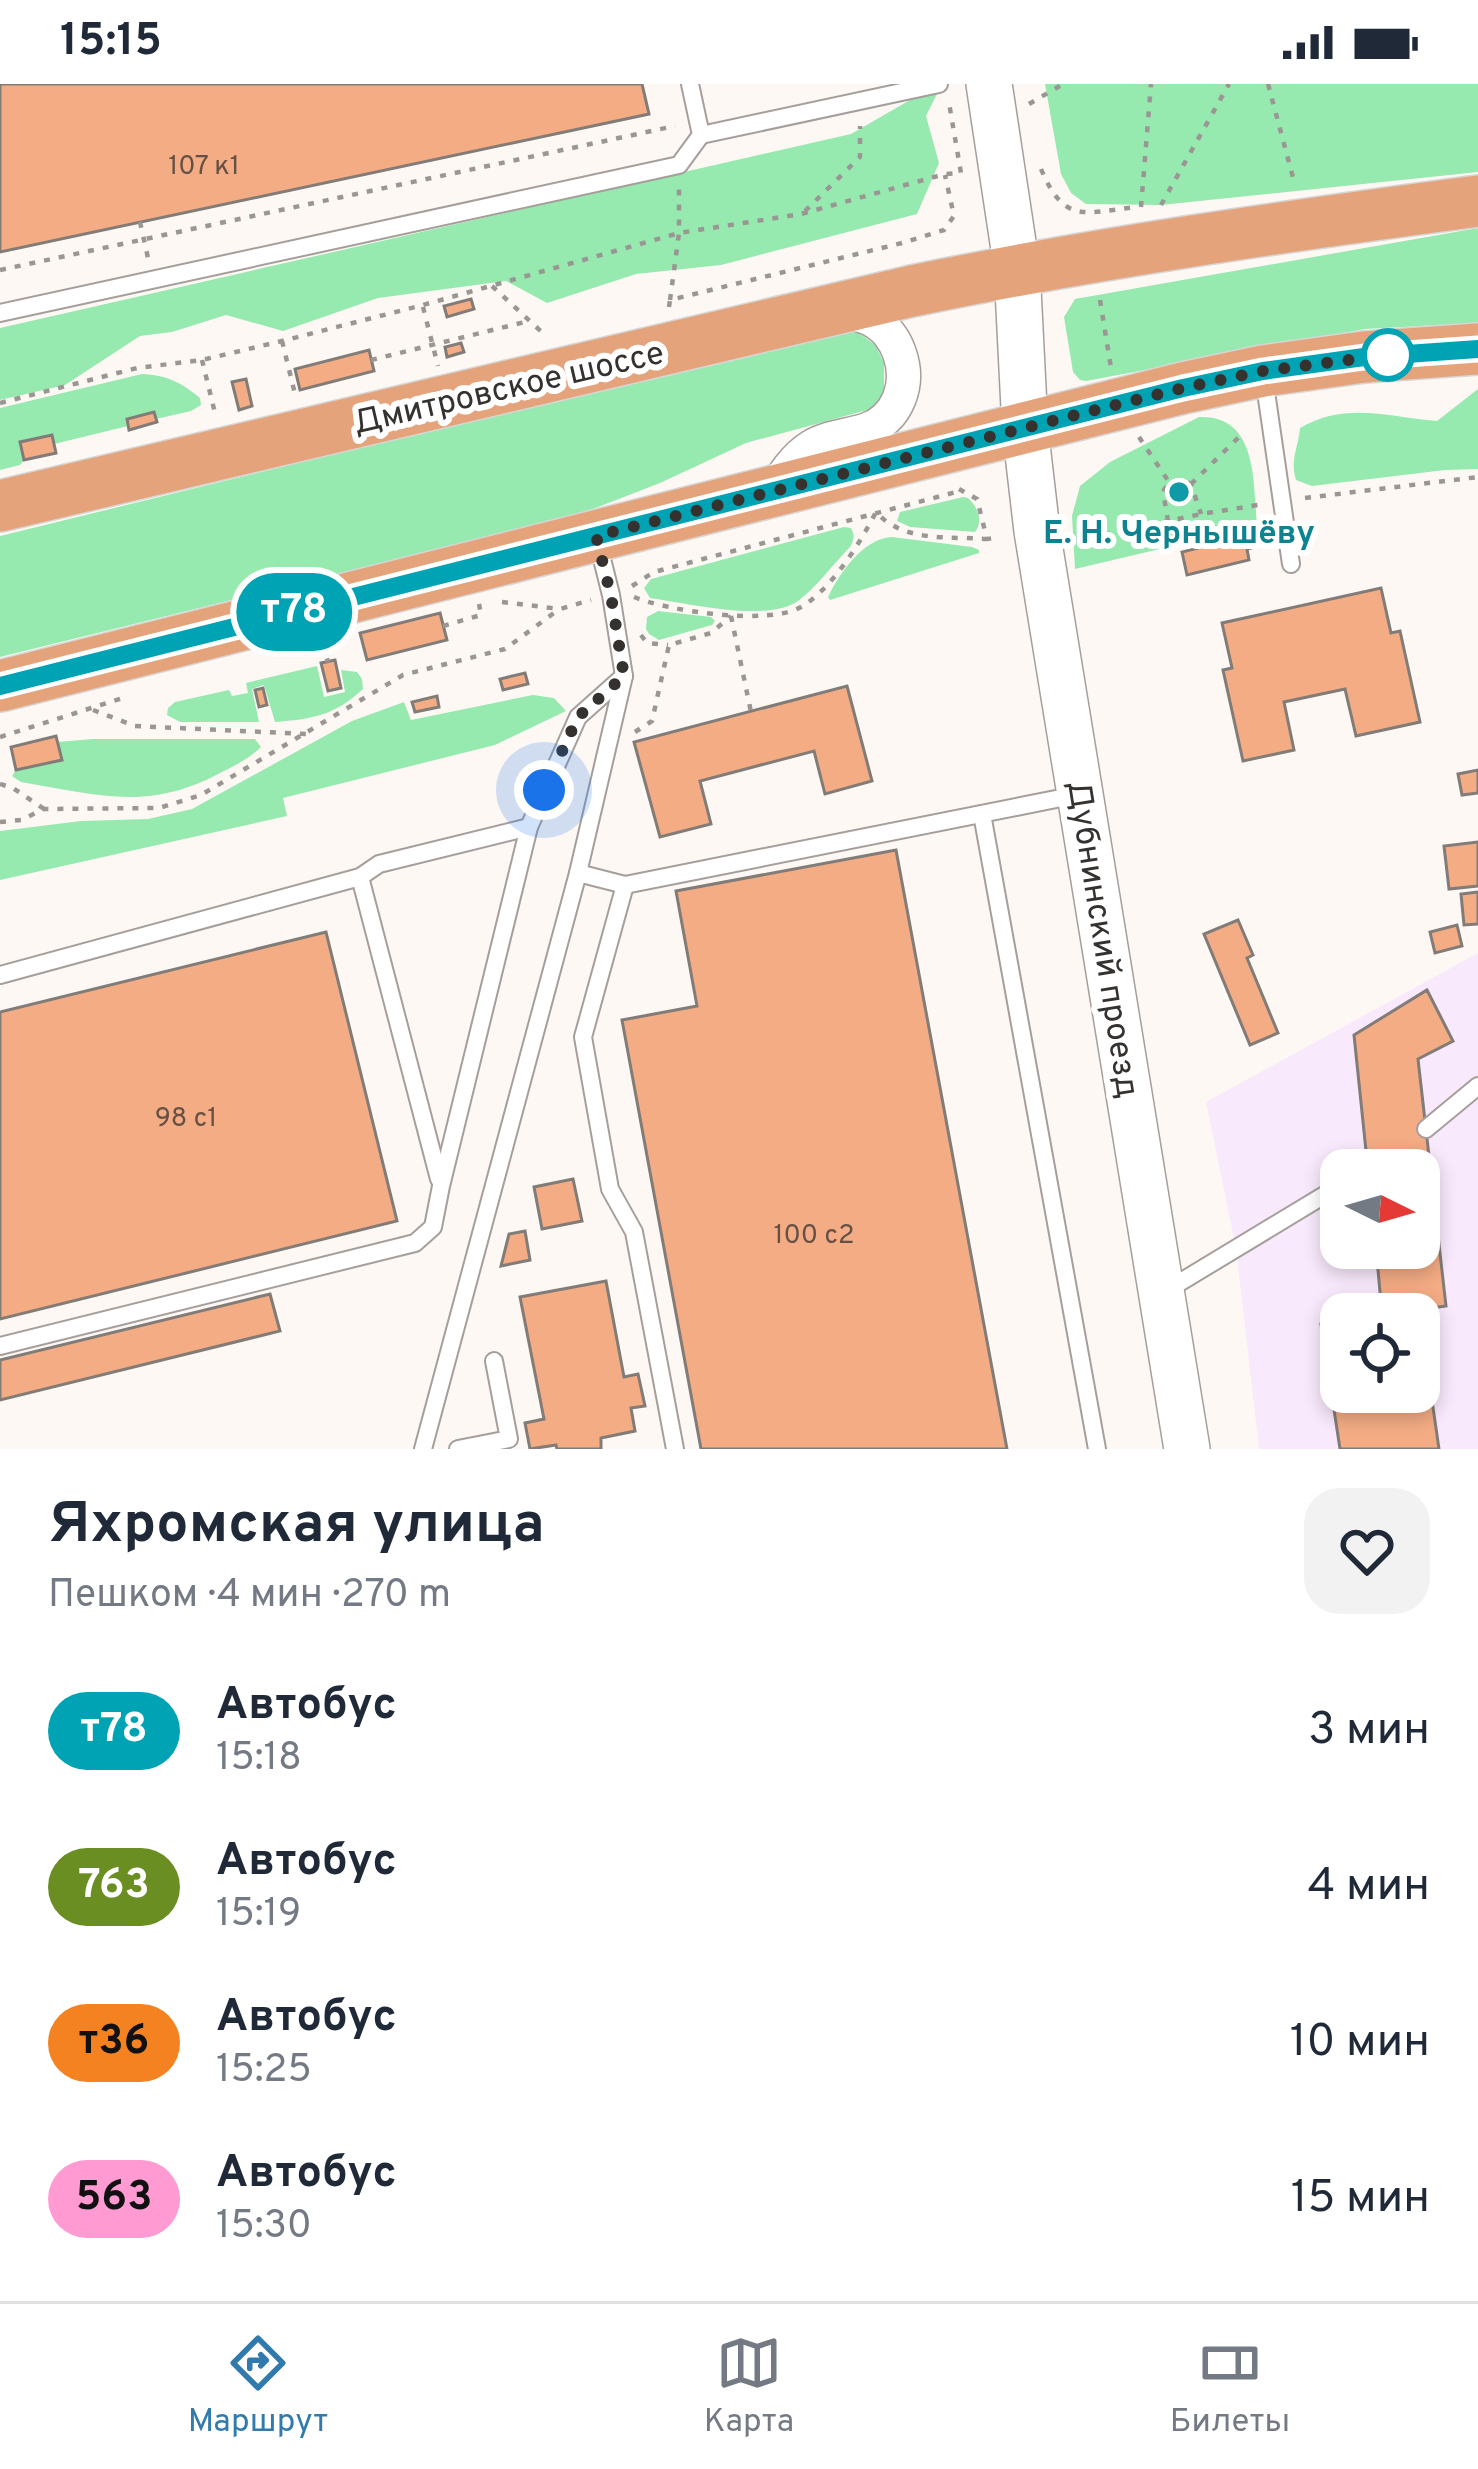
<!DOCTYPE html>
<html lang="ru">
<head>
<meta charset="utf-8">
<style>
  :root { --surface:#fff; --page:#f2f2f3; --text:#1f2937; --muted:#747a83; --line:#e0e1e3; --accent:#307aad }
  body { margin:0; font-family:Overpass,sans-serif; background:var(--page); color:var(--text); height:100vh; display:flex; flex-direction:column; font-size:45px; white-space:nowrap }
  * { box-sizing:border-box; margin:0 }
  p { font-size:39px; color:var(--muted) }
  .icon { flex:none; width:66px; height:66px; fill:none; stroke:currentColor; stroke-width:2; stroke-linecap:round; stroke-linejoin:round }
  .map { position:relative; height:1365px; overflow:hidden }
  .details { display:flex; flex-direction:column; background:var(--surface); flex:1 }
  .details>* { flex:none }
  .badge { padding:0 24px; border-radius:39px; font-size:42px; line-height:78px }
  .needle { width:78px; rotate:95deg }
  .controls { position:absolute; left:1320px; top:1065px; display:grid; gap:24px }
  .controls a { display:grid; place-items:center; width:120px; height:120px; border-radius:24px; background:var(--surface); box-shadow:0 6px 18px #0003; font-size:60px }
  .you { position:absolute; width:60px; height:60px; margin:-30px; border:9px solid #fff; border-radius:50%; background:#1a73e8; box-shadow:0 0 0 18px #1a73e833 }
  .map>.badge { position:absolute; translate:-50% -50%; box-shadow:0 0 0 6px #fff }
  .round { display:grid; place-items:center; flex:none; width:126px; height:126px; border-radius:36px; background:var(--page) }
  .headline { display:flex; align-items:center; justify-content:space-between; height:204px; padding:0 48px }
  h1 { font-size:57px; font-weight:700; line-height:90px }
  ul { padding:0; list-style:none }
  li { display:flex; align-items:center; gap:36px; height:156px; padding:0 48px }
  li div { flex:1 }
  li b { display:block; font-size:45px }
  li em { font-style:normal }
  li .badge { min-width:132px; font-weight:700; text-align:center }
  .status { display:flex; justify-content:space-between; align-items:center; height:84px; padding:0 60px; background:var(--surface); direction:ltr }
  .status svg { height:33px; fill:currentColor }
  .dock { display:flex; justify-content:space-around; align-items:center; height:168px; border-top:3px solid var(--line); background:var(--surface); font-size:33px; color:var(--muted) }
  .dock a { display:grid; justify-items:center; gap:6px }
  .dock .on { color:var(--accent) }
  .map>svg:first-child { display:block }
  .industrial { fill:#f9e9fc; fill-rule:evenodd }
  .green { fill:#96e9af }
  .building { fill:#f4ac84; stroke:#827c78; stroke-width:3 }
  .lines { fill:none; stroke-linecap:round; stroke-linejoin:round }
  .lane-casing { stroke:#a69e9b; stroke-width:20 }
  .street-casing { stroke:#a69e9b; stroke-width:36 }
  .secondary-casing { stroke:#a69e9b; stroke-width:48 }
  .primary-casing { stroke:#d6d6d5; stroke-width:54 }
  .path { stroke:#9a9693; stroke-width:4.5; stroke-dasharray:6 9; stroke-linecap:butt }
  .lane { stroke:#fff; stroke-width:16 }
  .street { stroke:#fff; stroke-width:33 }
  .secondary { stroke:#fff; stroke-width:45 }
  .primary { stroke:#e5a37c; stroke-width:51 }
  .line-casing { stroke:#fff; stroke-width:27 }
  .line { stroke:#00a3b4; stroke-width:18 }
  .walk { stroke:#34312f; stroke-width:12; stroke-dasharray:0 21.6 }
  .stop-dot { fill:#fff; stroke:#00a3b4; stroke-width:6 }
  .culture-dot { fill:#0f9aa8; stroke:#fff; stroke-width:4.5 }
  .labels { text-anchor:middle; stroke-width:12; stroke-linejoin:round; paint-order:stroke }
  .number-label { font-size:27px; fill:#645044 }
  .street-label { font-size:33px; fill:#34312f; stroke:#fff }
  .culture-label { font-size:33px; font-weight:bold; fill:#0d838f; stroke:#fff }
</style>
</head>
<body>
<div class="status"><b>15:15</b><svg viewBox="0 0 49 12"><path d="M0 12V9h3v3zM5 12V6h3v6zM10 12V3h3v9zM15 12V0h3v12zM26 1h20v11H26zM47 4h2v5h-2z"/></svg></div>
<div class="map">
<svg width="1478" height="1365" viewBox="0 0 1478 1365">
  <rect width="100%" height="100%" fill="#fef8f4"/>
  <path class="industrial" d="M 1478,869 L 1478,1365 L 1259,1365 L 1236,1164 L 1206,1018 ZM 1341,1086 L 1419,1086 L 1419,1164 L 1341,1164 ZM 1341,1230 L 1419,1230 L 1419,1308 L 1341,1308 Z"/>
  <g class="green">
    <polygon points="915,0 942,0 926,32 939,79 917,130 721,181 636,190 547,219 506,197 378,214 283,247 226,231 172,248 140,252 65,301 0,316 0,244 851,50 910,16"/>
    <polygon points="1045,0 1478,0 1478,88 1161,121 1086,120 1071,109 1061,90"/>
    <polygon points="1478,144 1478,239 1365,245 1086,297 1080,296 1073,288 1064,233 1075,215"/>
    <polygon points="839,246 855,247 866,254 876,262 884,279 884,309 871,325 746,359 660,399 580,430 0,573 0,452"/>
    <path d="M 142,290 C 166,291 181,298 200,314 L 201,321 L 191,327 L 156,335 L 153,328 L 127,335 L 128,342 L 54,360 L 51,351 L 21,357 L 24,376 L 20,381 L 0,386 L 0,324 Z"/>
    <path d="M 1478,305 L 1478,385 L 1445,386 L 1312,402 L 1296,396 C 1290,375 1298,365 1300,344 C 1346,317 1388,333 1437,337 Z"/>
    <path d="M 1199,333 C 1259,331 1253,400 1257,442 L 1075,485 L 1072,432 L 1080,402 L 1110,378 Z"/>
    <path d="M 963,413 L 968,414 C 977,422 984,437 975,448 L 910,443 L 897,437 L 900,428 Z"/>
    <path d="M 844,443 L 851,444 C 855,451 854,456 850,463 C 833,480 817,503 798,517 C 767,539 686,519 650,514 L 644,504 L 651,495 Z"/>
    <path d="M 892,453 L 972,463 L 979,466 L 979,469 L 830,516 L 828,513 C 839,489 864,454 892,453 Z"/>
    <polygon points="658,527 711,533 715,537 712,541 659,556 649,550 646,545 647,533"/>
    <path d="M 317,582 L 324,613 L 345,608 L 341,586 L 357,588 L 362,595 L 363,605 C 334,632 312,635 275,638 L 264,601 L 252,605 L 259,638 L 180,638 L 167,631 L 168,624 L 175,618 L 229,606 L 232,612 L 248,609 L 246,599 Z"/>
    <polygon points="533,611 554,614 566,627 495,661 283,714 287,732 0,796 0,747 81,737 148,735 192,725 352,637 404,618 411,636"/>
    <path d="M 93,655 L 255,655 L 261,663 C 250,674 236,681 222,688 C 149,728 98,711 21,698 L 12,692 L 16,686 L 61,676 L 57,658 Z"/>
  </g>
  <g class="building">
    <polygon points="0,0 642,0 649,30 0,168"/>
    <polygon points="471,215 474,225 447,233 444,222"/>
    <polygon points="461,259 464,268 447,273 445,263"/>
    <polygon points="369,266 374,287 300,306 295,285"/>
    <polygon points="246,295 252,322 239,326 232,298"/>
    <polygon points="154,328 157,338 129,346 127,335"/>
    <polygon points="52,351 56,369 24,376 20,358"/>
    <polygon points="1252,450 1255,463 1247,465 1249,476 1187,491 1182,468"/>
    <polygon points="1381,504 1391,549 1400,547 1420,638 1356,652 1345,605 1284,618 1294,666 1243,677 1223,586 1232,584 1222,539"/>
    <polygon points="440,529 447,556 367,576 360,549"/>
    <polygon points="335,576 341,604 328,607 321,579"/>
    <polygon points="525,589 528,600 503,606 500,595"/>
    <polygon points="847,602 872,697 825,710 814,667 700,697 711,740 660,753 634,658"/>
    <polygon points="263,604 267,621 259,623 255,606"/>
    <polygon points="437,612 439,623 415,628 412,618"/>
    <polygon points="56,652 62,676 16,686 11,663"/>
    <polygon points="1478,686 1478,709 1462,711 1458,690"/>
    <polygon points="1478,758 1478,802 1449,805 1444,762"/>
    <polygon points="896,766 1007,1365 701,1365 622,936 697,922 676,807"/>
    <polygon points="1478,808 1478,840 1464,841 1461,810"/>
    <polygon points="1238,836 1253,871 1247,874 1278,949 1250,961 1204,850"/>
    <polygon points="1457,841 1462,862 1435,869 1430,848"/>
    <polygon points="326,848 397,1137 0,1235 0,928"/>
    <polygon points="1427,906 1453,957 1418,975 1446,1222 1419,1226 1439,1365 1340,1365 1321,1240 1341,1237 1341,1308 1419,1308 1419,1230 1382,1230 1376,1164 1419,1164 1419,1086 1368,1086 1354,951"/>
    <polygon points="573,1095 582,1137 542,1145 534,1103"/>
    <polygon points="525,1147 530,1176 501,1182 509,1150"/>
    <polygon points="606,1197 624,1293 638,1290 645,1322 631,1324 635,1347 601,1354 601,1365 557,1365 556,1361 530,1365 525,1339 544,1335 520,1213"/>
    <polygon points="270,1210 280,1247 0,1316 0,1276"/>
  </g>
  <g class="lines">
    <g class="lane-casing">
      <g id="lane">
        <polyline points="690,0 701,51"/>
        <polyline points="0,229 679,81 701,51 939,0"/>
        <polyline points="1264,294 1291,480"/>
        <polyline points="982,730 1097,1365"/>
        <polyline points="578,789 625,801 1076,711"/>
        <polyline points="360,793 439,1095"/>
        <polyline points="625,801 583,953 610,1105 634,1148 675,1365"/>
        <polyline points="0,891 360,793 379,780 529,743"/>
        <polyline points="1426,1045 1478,1002"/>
        <polyline points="1365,1086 1368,1085"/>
        <polyline points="1164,1208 1341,1101"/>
        <polyline points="0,1262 415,1159 433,1143 441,1102 529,743 578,633 624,592"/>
        <polyline points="423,1365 578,789 624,592 611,511 598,459"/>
        <polyline points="458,1365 509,1355 494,1277"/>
      </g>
    </g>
    <g class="street-casing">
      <path id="street" d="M 774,406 C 784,390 795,373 811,363 C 826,353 848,352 866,346 C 898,335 911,300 899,268 C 889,241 869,231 841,227"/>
    </g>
    <g class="secondary-casing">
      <polyline id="secondary" points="989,0 1017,185 1025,344 1037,447 1187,1365"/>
    </g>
    <g class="primary-casing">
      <g id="primary">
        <path d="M 0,422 L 912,207 C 1100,168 1288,142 1478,117"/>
        <polyline points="0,602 1183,304 1263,287 1364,273 1478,265"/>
      </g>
    </g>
    <g class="path">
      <polyline points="1268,0 1295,101"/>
      <polyline points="1029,20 1063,0"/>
      <path d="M 1041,85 C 1065,142 1085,128 1138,123"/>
      <polyline points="1161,121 1229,0"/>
      <polyline points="1141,123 1151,0"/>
      <polyline points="805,127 860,73 860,42"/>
      <polyline points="140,138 148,174"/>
      <polyline points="0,186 675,42"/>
      <polyline points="492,202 545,251"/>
      <polyline points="670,216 679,149 679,104"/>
      <polyline points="1100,216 1111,284"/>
      <polyline points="423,223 438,282"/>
      <polyline points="669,223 670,216 902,159 944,146 954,132 945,91"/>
      <polyline points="282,257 295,310"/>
      <polyline points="202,276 215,329"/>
      <polyline points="371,276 529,237"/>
      <polyline points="0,319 137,284 202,276 282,257 423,221 679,149 801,130 945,90 961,89 949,19"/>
      <polyline points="1139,353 1169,398"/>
      <polyline points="1191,400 1242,350"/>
      <polyline points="959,405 977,415 987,455 1000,453"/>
      <polyline points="1305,414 1478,393"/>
      <path d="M 1168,437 L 1163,408 C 1169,395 1180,393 1191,400 L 1201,430"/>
      <polyline points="1075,457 1201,430 1258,421"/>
      <polyline points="632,502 654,488 960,407"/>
      <path d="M 634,513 C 668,527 768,542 801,523 C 832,505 860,459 876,428 C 904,459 949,452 987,455"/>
      <polyline points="502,518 560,525 591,516"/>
      <polyline points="731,532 751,628"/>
      <polyline points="443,542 481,531 479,520"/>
      <polyline points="641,551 647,559 668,561"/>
      <polyline points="323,560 328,578"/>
      <polyline points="93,626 135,642 306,650"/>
      <polyline points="635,648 652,637 669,561 711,549 731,532"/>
      <polyline points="0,653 126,613"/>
      <polyline points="0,700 13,704 44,725"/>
      <polyline points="0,738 21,736 44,725 159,724 201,711 403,591 505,565 558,526"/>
    </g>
    <use href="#lane" class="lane"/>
    <use href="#street" class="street"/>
    <use href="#secondary" class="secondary"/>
    <use href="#primary" class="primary"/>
  </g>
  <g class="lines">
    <g class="line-casing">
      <polyline id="line" points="0,602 1183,304 1263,287 1364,273 1478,265"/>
    </g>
    <use href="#line" class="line"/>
    <polyline class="walk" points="544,706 578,633 624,592 611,512 596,452 1183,304 1263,287 1388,271"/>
  </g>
  <circle class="stop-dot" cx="1388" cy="271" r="24"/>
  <circle class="culture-dot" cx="1179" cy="408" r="12"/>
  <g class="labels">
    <g class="number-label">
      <text x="204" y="90">107 к1</text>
      <text x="186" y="1042">98 с1</text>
      <text x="814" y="1159">100 с2</text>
    </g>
    <g class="street-label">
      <text transform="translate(508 302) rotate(-13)" y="12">Дмитровское шоссе</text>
      <text transform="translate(1105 855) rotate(81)" y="12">Дубнинский проезд</text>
    </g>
    <g class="culture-label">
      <text x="1179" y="459">Е. Н. Чернышёву</text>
    </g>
  </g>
</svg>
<div class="controls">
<a><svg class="needle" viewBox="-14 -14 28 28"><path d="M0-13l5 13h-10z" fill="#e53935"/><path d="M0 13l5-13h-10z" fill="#747a83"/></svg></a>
<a><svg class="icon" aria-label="locate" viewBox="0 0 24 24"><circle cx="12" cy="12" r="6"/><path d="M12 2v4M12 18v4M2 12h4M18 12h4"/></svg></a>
</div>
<div class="you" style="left:544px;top:706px"></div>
<b class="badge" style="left:294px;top:528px;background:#00a3b4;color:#fff">т78</b>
</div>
<section class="details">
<div class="headline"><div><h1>Яхромская улица</h1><p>Пешком · 4 мин · 270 m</p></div><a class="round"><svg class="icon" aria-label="heart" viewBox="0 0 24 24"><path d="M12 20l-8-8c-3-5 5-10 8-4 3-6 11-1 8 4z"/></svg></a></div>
<ul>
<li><span class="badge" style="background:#00a3b4;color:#fff">т78</span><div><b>Автобус</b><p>15:18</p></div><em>3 мин</em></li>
<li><span class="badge" style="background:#6b8e23;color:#fff">763</span><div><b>Автобус</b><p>15:19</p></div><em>4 мин</em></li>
<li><span class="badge" style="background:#f58220;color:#111">т36</span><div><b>Автобус</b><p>15:25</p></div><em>10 мин</em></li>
<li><span class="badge" style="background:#ff9ad2;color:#111">563</span><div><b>Автобус</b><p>15:30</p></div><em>15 мин</em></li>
</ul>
</section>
<nav class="dock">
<a class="on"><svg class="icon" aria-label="directions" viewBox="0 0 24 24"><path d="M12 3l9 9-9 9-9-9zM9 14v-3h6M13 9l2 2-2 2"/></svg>Маршрут</a>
<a><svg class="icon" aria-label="map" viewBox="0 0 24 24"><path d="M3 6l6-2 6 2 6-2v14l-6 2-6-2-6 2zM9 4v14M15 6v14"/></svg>Карта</a>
<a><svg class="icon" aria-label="tickets" viewBox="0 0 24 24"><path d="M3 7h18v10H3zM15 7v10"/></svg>Билеты</a>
</nav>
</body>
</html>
